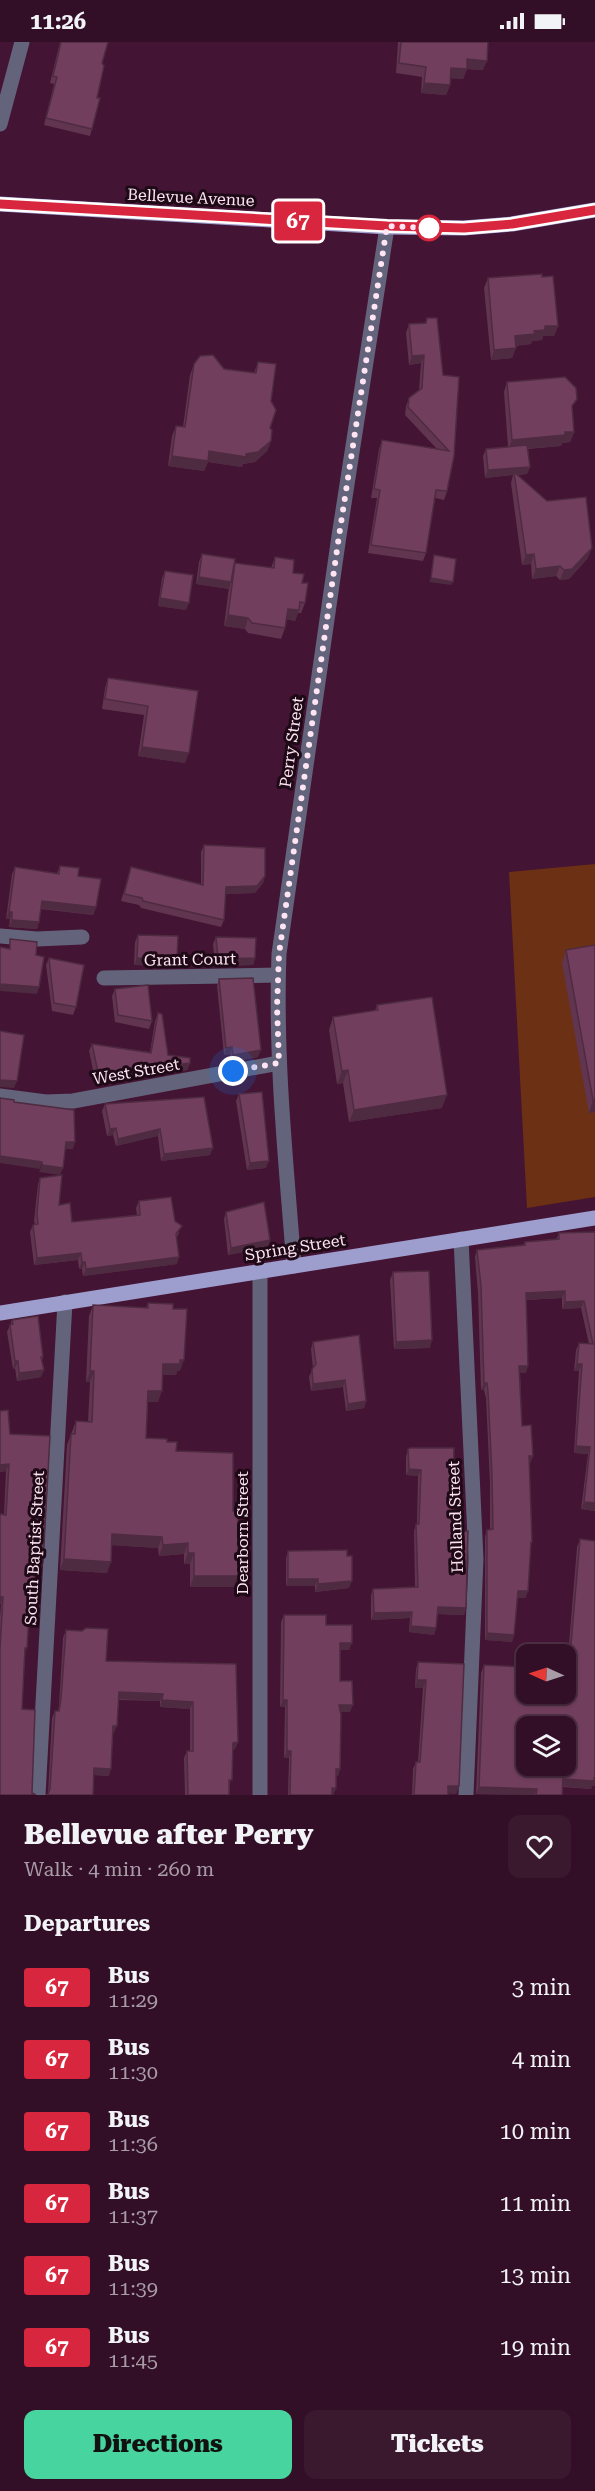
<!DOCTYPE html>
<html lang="en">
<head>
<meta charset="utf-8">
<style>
  :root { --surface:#320f26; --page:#3a182e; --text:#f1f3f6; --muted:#a89ca7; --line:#4d2f43; --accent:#47d49e }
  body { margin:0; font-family:"Roboto Serif",serif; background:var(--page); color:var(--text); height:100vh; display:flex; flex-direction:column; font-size:22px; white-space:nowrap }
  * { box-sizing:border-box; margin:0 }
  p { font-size:20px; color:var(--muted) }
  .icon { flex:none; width:33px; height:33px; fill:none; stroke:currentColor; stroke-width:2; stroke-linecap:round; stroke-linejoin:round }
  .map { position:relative; height:1753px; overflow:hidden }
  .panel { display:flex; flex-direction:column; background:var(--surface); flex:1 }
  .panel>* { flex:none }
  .badge { padding:0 12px; border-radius:4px; font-size:21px; line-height:39px }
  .needle { width:39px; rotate:273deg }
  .buttons { position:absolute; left:516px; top:1602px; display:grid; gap:12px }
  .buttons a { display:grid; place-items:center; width:60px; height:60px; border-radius:12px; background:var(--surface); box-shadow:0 2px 4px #0004,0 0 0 2px var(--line); font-size:30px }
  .you { position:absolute; width:30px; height:30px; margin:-15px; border:4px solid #fff; border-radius:50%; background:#1a73e8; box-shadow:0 0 0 9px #1a73e833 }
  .map>.badge { position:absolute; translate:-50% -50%; box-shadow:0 0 0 3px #fff }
  h2 { padding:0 24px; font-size:22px; line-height:54px }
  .round { display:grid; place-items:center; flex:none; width:63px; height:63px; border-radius:12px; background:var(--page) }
  .summary { display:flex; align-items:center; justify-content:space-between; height:102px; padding:0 24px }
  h1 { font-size:28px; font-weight:800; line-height:45px }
  .button { display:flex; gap:12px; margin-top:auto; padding:12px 24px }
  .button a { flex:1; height:69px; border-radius:12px; background:var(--accent); color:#111; font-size:24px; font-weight:800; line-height:69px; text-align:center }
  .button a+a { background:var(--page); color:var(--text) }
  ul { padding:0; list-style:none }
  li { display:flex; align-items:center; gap:18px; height:72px; padding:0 24px }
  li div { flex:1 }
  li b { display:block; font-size:22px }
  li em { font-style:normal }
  li .badge { min-width:66px; font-weight:700; text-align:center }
  .status { display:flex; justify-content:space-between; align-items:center; height:42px; padding:0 30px; background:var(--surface); direction:ltr }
  .status svg { height:16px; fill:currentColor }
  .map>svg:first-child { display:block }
  .green { fill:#6c3014 }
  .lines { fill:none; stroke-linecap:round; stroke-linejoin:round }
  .minor { stroke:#63647b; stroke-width:15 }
  .major { stroke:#9d9dce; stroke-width:15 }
  .wall { fill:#613550 }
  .shaded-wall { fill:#4f2b41 }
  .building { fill:#713e5d; stroke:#4f2b41; stroke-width:1.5; fill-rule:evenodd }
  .line-casing { stroke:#fff; stroke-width:14 }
  .line { stroke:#d7263d; stroke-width:9 }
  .walk { stroke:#ffe5f3; stroke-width:6; stroke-dasharray:0 10.8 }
  .stop-dot { fill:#fff; stroke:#d7263d; stroke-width:3 }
  .labels { text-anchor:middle; stroke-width:6; stroke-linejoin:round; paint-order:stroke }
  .street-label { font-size:16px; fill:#ffe5f3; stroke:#1e0916 }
</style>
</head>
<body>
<div class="status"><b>11:26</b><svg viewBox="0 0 49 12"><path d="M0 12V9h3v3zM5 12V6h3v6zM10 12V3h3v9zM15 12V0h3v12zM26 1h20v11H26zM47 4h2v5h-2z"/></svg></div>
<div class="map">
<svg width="595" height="1753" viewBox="0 0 595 1753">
  <rect width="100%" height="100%" fill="#431433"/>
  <polygon class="green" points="595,822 595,1155 527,1166 509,830"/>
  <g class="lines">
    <g class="minor">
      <polyline points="0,82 22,0"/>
      <polyline points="0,894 37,897 82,895"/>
      <polyline points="104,936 278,933"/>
      <polyline points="0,1054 46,1060 73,1059 279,1021"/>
      <polyline points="461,1197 476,1517 466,1753"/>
      <path d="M 294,1224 C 286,1120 275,1016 279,912 L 339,494 L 387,185"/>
      <polyline points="38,1753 65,1260"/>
      <polyline points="260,1753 260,1229"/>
    </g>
    <g class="major">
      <polyline points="0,162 387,185 464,186 512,182 595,168"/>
      <polyline points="0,1271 595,1176"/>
    </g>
  </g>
  <g class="wall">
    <polygon points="60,0 108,0 102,21 92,87 90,94 44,83 54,42 50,41"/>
    <polygon points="398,0 488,0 483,28 467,27 463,37 450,36 450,43 446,53 421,51 422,35 396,31"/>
    <polygon points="542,235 558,284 554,294 543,294 542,298 532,299 531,302 516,304 512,316 491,318 484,246 488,236"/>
    <polygon points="427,276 443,333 459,335 447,449 444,458 435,456 426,511 423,519 368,511 377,456 371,456 379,407 382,398 437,407 405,373 406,364 409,356 419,348 421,321 409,323 406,291 409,282 425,281"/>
    <polygon points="258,320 271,359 271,399 267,409 255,420 243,422 242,425 208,420 204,429 168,424 172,394 176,384 183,385 190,333 194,322 254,331"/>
    <polygon points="507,340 573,367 572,369 574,390 570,400 562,401 561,404 528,407 530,425 527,432 517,433 588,516 569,537 560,538 556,534 532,537 531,522 522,523 511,441 513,433 485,436 483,414 486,407 508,405 504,350"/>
    <polygon points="202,512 233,526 235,521 271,526 275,515 302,541 305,561 301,571 298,571 295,579 286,577 285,586 281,597 248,591 245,587 224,584 229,545 229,547 196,542 199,520"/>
    <polygon points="165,529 186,568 158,564 162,536"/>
    <polygon points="108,636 198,649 185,721 138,714 144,673 102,667 105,646"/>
    <polygon points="204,803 265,834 263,841 255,851 225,852 224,878 221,885 141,866 139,863 121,859 131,825 201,842 201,810"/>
    <polygon points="60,824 78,834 96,865 93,873 41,867 37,887 9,885 10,877 6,877 12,832 15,825 57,831"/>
    <polygon points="138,893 177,917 175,924 134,923 135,900"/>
    <polygon points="216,895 255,916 253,923 215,924 213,902"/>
    <polygon points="595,903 595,1070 589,1071 562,921 566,908"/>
    <polygon points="49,916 76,965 73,973 52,969 46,923"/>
    <polygon points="219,937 258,1015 231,1020 230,1012 224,1013 217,944"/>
    <polygon points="115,947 152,979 149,987 115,980 112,954"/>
    <polygon points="377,963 442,1066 349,1080 343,1041 337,1042 329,988 333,975 375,969"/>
    <polygon points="158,971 168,1013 190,1021 187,1028 96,1042 89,1009 92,1002 150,1010 155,979"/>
    <polygon points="239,1052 266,1126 247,1128 236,1059"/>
    <polygon points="204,1055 210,1113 161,1119 158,1094 116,1104 113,1093 107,1094 102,1069 105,1062"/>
    <polygon points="40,1136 72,1180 137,1173 136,1166 139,1159 175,1179 179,1191 177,1195 177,1222 83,1234 82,1227 79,1227 78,1218 34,1223 30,1190 33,1183 35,1183 34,1179 38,1142"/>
    <polygon points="226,1170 268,1205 228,1213 224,1177"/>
    <polygon points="595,1190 595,1469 581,1467 588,1412 574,1411 579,1329 574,1329 576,1308 579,1301 589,1302 581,1266 562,1267 562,1256 526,1258 526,1331 520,1331 522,1384 533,1414 530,1421 529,1421 530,1506 528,1549 525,1556 517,1556 514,1593 512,1600 485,1598 485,1495 487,1488 490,1488 490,1441 486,1356 484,1348 481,1348 478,1251 475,1215 477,1208 523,1203 525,1200 556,1198 559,1191"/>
    <polygon points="393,1230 430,1306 394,1307 390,1238"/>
    <polygon points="148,1261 173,1267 180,1329 177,1329 176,1333 162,1333 158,1360 148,1360 146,1396 167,1400 233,1469 234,1545 190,1545 190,1522 184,1522 184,1512 159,1514 158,1506 112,1503 107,1531 60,1528 67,1403 76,1379 88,1380 90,1340 86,1340 89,1274 93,1263 146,1266"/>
    <polygon points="12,1278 43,1315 42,1319 41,1335 17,1339 15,1326 13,1327 7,1290"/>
    <polygon points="313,1300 366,1359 364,1366 346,1369 343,1345 311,1349 309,1335 313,1326 311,1307"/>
    <polygon points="0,1369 10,1392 41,1527 35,1527 31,1563 30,1563 25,1613 22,1667 32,1751 0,1753 0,1574 1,1562 0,1562 0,1472 4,1472 6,1429 0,1430"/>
    <polygon points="410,1406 452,1490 466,1566 464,1573 437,1572 436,1586 434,1593 409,1590 410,1576 371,1578 371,1553 373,1547 415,1545 414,1489 416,1482 417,1482 418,1434 406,1433 406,1414 408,1407"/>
    <polygon points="580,1497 592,1744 591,1747 563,1745 562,1753 476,1752 481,1631 484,1623 526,1652 568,1614 577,1505"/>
    <polygon points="288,1509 349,1546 315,1550 315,1544 286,1544 286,1516"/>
    <polygon points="284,1573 326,1583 349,1608 340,1608 340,1639 350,1670 341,1670 340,1727 338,1734 336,1734 336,1746 333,1753 288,1753 289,1716 284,1716 285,1665 280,1665 281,1580"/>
    <polygon points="66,1588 106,1619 236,1622 238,1700 235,1707 233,1708 229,1753 185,1753 184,1716 187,1709 190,1709 190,1667 160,1665 160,1659 118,1658 114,1691 113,1691 109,1734 94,1733 48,1752 52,1676 55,1669 58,1669 59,1664 63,1596"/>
    <polygon points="418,1620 464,1622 459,1744 456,1752 448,1751 448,1753 412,1753 413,1727 416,1720 418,1720 423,1646 415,1646 416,1627"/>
  </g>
  <g class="shaded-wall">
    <polygon points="467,17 487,19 483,28 464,27"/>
    <polygon points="451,26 467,27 463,37 447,36"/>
    <polygon points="424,41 450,43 446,53 421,51"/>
    <polygon points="545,284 558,284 554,294 543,294 542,298 532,299 531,302 511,304 515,294 534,289"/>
    <polygon points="516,306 512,316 491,318 494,308"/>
    <polygon points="424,313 421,321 409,323 412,314"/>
    <polygon points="565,390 574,390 570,400 562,401 561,404 508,408 512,398"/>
    <polygon points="271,399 267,409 255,420 243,422 242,425 208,420 204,429 168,424 172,414 209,409 246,412"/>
    <polygon points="530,425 527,432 515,433 514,430 513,433 485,436 488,428"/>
    <polygon points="592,506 588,516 569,537 560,538 564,528"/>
    <polygon points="534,512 531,522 522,523 526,513"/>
    <polygon points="560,524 556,534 532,537 536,527"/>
    <polygon points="199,535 231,540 229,547 196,542"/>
    <polygon points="431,536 453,540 451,543 429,540"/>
    <polygon points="160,556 189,561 186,568 158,564"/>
    <polygon points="288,567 299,568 295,579 284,577"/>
    <polygon points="228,573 248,576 245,587 224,584"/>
    <polygon points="142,705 189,711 185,721 138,714"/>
    <polygon points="265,834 263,841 255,851 223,852 226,845"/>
    <polygon points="42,859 96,865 93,873 39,866"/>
    <polygon points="9,870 12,870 10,877 6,877"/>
    <polygon points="12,878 39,880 37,887 9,885"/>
    <polygon points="137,916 177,917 175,924 134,923"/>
    <polygon points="255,916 253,923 215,924 218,917"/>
    <polygon points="1,942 39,945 37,952 0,949"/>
    <polygon points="232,1005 230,1012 224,1013 226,1006"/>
    <polygon points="261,1008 258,1015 231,1020 233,1013"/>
    <polygon points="190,1021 187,1028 96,1042 99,1035"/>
    <polygon points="348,1028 343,1041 337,1042 342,1029"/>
    <polygon points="0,1038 17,1039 14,1046 0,1045"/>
    <polygon points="447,1053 442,1066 349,1080 354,1068"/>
    <polygon points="593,1058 595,1058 595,1070 589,1071"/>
    <polygon points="116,1086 113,1093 107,1094 110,1087"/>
    <polygon points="160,1087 158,1094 116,1104 118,1097"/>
    <polygon points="66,1100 75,1100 73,1107 63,1107"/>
    <polygon points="213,1106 210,1113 161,1119 164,1112"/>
    <polygon points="0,1114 42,1120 40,1127 0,1121"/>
    <polygon points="269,1119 266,1126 247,1128 250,1121"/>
    <polygon points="42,1123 63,1126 60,1133 39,1130"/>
    <polygon points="270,1198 268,1205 228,1213 231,1206"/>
    <polygon points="81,1211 78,1218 34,1223 37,1216"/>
    <polygon points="179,1215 177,1222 83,1234 86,1227"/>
    <polygon points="82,1220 85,1220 82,1227 79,1227"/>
    <polygon points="565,1249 562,1256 523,1258 526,1251"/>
    <polygon points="584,1259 581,1266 562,1267 565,1260"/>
    <polygon points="432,1298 430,1306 394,1307 396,1300"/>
    <polygon points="180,1318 184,1318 180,1329 177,1329 176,1333 159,1333 163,1322"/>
    <polygon points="15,1319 18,1319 15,1326 13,1327"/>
    <polygon points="577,1322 582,1322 579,1329 574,1329"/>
    <polygon points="519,1324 528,1324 526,1331 517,1331"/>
    <polygon points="44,1328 41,1335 17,1339 19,1331"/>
    <polygon points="90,1329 94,1329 90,1340 86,1340"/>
    <polygon points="345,1338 343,1345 311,1349 313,1342"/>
    <polygon points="484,1341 487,1341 484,1348 481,1348"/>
    <polygon points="148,1349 162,1349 158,1360 144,1360"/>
    <polygon points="366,1359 364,1366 346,1369 348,1362"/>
    <polygon points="576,1404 590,1405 588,1412 574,1411"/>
    <polygon points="529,1414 533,1414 530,1421 526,1421"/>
    <polygon points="9,1422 6,1429 0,1430 0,1423"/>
    <polygon points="409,1427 421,1428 418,1434 406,1433"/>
    <polygon points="584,1460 595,1461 595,1469 581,1467"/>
    <polygon points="112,1492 162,1495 158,1506 108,1503"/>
    <polygon points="188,1501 184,1512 159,1514 163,1503"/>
    <polygon points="188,1511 194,1511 190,1522 184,1522"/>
    <polygon points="64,1517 111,1520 107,1531 60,1528"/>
    <polygon points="35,1520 43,1520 41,1527 33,1527"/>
    <polygon points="194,1534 238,1534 234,1545 190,1545"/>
    <polygon points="288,1537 318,1537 315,1544 286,1544"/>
    <polygon points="352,1539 349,1546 315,1550 318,1542"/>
    <polygon points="518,1549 528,1549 525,1556 515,1556"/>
    <polygon points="0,1555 3,1555 1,1562 0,1562"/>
    <polygon points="438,1565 466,1566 464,1573 435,1572"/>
    <polygon points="412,1570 410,1576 371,1578 374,1571"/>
    <polygon points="411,1584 436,1586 434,1593 409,1590"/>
    <polygon points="487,1591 514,1593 512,1600 485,1598"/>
    <polygon points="340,1601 352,1601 349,1608 337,1608"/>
    <polygon points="417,1638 426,1638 423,1646 415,1646"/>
    <polygon points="119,1650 163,1652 160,1659 116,1657"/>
    <polygon points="162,1658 193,1660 190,1667 160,1665"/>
    <polygon points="283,1658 287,1658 285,1665 280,1665"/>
    <polygon points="339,1663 353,1663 350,1670 336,1670"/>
    <polygon points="113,1684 117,1684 114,1691 110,1691"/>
    <polygon points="238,1700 235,1707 231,1708 233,1701"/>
    <polygon points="287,1709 291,1709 289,1716 284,1716"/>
    <polygon points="94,1726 111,1727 109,1734 92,1733"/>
    <polygon points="336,1727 340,1727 338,1734 333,1734"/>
    <polygon points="594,1736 595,1736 595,1744 592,1744 591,1747 560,1744 563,1737"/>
    <polygon points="448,1744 459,1744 456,1752 446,1751"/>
    <polygon points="479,1745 537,1747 534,1753 476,1752"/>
    <polygon points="332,1746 336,1746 333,1753 330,1753"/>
  </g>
  <g class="building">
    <polygon points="61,0 108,0 102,21 104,24 97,56 100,56 92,87 46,76 57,35 53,34"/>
    <polygon points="401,0 488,0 487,19 467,17 467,27 451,26 450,43 424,41 426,25 399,21"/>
    <polygon points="542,232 542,235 553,234 558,284 545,284 545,288 534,289 535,292 515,294 516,306 494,308 488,236"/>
    <polygon points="427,276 437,276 443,333 459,335 454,414 447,449 436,448 426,511 371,503 380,448 374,447 382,398 449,409 408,365 409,356 422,346 424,313 412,314 409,282 426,281"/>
    <polygon points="213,313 224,327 256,331 258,320 276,322 271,359 276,368 270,386 272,388 271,399 258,410 246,412 246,415 209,409 208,419 172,414 176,384 185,385 194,322 200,314"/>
    <polygon points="565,335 576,346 577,357 572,364 574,390 565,390 565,393 512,398 507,340"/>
    <polygon points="527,403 530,425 488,428 486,407"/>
    <polygon points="514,430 547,459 586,455 592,506 572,527 564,528 560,524 536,527 534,512 526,513"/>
    <polygon points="202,512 235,517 231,540 199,535"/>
    <polygon points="434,513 456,517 453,540 431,536"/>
    <polygon points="275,515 294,518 293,531 304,532 302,541 308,541 305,561 300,560 299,568 288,567 285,586 252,581 248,576 228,573 235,521 274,526"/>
    <polygon points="165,529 193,533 189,561 160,556"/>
    <polygon points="108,636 198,649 189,711 142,705 148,664 105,657"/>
    <polygon points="204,803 265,806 265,834 257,844 226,845 224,878 143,859 142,856 124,852 131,825 203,843"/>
    <polygon points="60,824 79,826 78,834 101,837 96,865 42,859 39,880 12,878 12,870 9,870 15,825 59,832"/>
    <polygon points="138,893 178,894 177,917 137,916"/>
    <polygon points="216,895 256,896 255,916 218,917"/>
    <polygon points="10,897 37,900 36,913 44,915 39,945 1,942 0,946 0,905 10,907"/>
    <polygon points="595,903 595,1058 593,1058 566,908"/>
    <polygon points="49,916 84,923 76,965 54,961"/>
    <polygon points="253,936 261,1008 233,1013 232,1005 226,1006 219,937"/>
    <polygon points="148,943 152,979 118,973 115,947"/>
    <polygon points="432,955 447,1053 354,1068 348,1028 342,1029 333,975 378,968 377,963"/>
    <polygon points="158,971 162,972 168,1013 190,1016 190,1021 99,1035 92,1002 151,1011"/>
    <polygon points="0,989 24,993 17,1039 0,1038"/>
    <polygon points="262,1050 269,1119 250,1121 239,1052"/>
    <polygon points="204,1055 213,1106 164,1112 160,1087 118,1097 116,1086 110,1087 105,1062"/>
    <polygon points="0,1056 14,1058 14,1060 74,1068 75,1100 66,1100 63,1126 42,1123 42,1120 0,1114 0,1117"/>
    <polygon points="62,1133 59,1163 70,1161 72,1180 140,1173 139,1159 171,1155 175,1179 182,1184 176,1192 179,1215 86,1227 85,1220 82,1220 81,1211 37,1216 33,1183 38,1182 37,1172 40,1136"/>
    <polygon points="264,1160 270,1198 231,1206 226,1170"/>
    <polygon points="595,1190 595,1461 584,1460 590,1405 576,1404 582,1322 577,1322 579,1301 593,1302 584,1259 565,1260 565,1249 526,1251 528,1324 519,1324 522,1384 531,1383 533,1414 529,1414 532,1500 531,1500 528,1549 518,1549 514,1593 487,1591 487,1488 493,1487 492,1434 488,1349 487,1341 484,1341 481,1244 477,1208 525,1203 525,1200 559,1197 559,1191"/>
    <polygon points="429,1229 432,1298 396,1300 393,1230"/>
    <polygon points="148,1261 173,1262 173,1267 187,1267 184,1318 180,1318 180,1322 163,1322 162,1349 148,1349 146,1396 167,1397 167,1400 177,1400 176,1409 233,1411 233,1469 238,1469 238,1534 194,1534 194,1511 188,1511 188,1501 163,1503 162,1495 112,1492 111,1520 64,1517 71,1392 75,1392 76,1379 92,1380 94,1329 90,1329 93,1263 148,1266"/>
    <polygon points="38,1274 43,1315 41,1315 44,1328 19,1331 18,1319 15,1319 10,1283 13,1282 12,1278"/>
    <polygon points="359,1293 366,1359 348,1362 345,1338 313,1342 312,1327 316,1322 313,1300"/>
    <polygon points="8,1368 10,1392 50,1394 43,1520 35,1520 33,1556 30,1556 27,1606 25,1606 22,1667 35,1668 32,1751 36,1753 0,1753 0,1607 3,1555 0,1555 0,1472 6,1473 9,1422 0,1423 0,1369"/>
    <polygon points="410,1406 454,1406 452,1490 468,1489 466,1566 438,1565 436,1586 411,1584 412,1570 374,1571 373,1547 418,1545 416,1482 419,1482 421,1428 409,1427 408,1407"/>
    <path d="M 580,1497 L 595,1499 L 595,1736 L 594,1736 L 594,1739 L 563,1737 L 562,1753 L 536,1753 L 537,1747 L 479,1745 L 484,1623 L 526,1625 L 526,1652 L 566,1652 L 566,1614 L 570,1614 ZM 526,1684 L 566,1684 L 566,1724 L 526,1724 Z"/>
    <polygon points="347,1508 347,1514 352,1514 352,1539 318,1542 318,1537 288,1537 288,1509"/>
    <polygon points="284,1573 326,1573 326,1583 352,1583 352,1601 340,1601 340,1639 352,1639 353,1663 339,1663 341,1673 340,1727 336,1727 336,1746 332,1746 332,1753 290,1753 291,1709 287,1709 287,1658 283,1658"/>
    <polygon points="86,1586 108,1587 106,1619 236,1622 238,1700 233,1701 232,1738 229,1738 229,1753 188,1753 187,1709 193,1709 193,1660 162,1658 163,1652 119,1650 117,1684 113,1684 111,1727 94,1726 93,1753 46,1753 48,1752 50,1747 55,1669 59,1669 61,1657 66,1588 82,1589"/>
    <polygon points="418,1620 464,1622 459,1744 448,1744 448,1753 414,1753 416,1720 420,1720 426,1638 417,1638"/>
  </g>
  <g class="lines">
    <g class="line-casing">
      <polyline id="line" points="0,162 387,184 464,186 512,182 595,168"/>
    </g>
    <use href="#line" class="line"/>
    <polyline class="walk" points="233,1029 279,1021 277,965 279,912 339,494 387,184 429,186"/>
  </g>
  <circle class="stop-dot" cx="429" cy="186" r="12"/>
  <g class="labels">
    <g class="street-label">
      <text transform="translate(191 155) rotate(3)" y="6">Bellevue Avenue</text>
      <text transform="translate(291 700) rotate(-82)" y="6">Perry Street</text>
      <text transform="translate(190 917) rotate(-1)" y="6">Grant Court</text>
      <text transform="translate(136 1029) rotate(-10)" y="6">West Street</text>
      <text transform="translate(295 1205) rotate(-9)" y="6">Spring Street</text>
      <text transform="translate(455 1475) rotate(-92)" y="6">Holland Street</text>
      <text transform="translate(242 1491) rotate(-90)" y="6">Dearborn Street</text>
      <text transform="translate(34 1506) rotate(-87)" y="6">South Baptist Street</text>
    </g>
  </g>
</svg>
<div class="buttons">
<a><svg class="needle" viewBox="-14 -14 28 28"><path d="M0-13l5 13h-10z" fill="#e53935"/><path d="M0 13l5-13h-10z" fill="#a89ca7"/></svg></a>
<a><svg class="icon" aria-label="layers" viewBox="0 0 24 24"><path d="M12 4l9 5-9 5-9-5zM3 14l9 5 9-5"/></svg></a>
</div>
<div class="you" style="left:233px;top:1029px"></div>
<b class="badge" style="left:298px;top:179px;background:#d7263d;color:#fff">67</b>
</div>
<section class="panel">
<div class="summary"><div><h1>Bellevue after Perry</h1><p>Walk · 4 min · 260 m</p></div><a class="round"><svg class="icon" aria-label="heart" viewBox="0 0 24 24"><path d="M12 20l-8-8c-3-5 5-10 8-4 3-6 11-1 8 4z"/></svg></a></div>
<h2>Departures</h2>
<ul>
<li><span class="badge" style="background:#d7263d;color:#fff">67</span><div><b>Bus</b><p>11:29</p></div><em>3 min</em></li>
<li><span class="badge" style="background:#d7263d;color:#fff">67</span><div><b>Bus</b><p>11:30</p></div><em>4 min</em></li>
<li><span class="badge" style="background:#d7263d;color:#fff">67</span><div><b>Bus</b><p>11:36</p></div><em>10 min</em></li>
<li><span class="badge" style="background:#d7263d;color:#fff">67</span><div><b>Bus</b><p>11:37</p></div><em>11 min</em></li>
<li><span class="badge" style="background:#d7263d;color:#fff">67</span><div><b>Bus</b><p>11:39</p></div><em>13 min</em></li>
<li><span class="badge" style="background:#d7263d;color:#fff">67</span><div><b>Bus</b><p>11:45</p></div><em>19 min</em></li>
</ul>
<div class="button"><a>Directions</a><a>Tickets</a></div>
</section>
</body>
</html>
